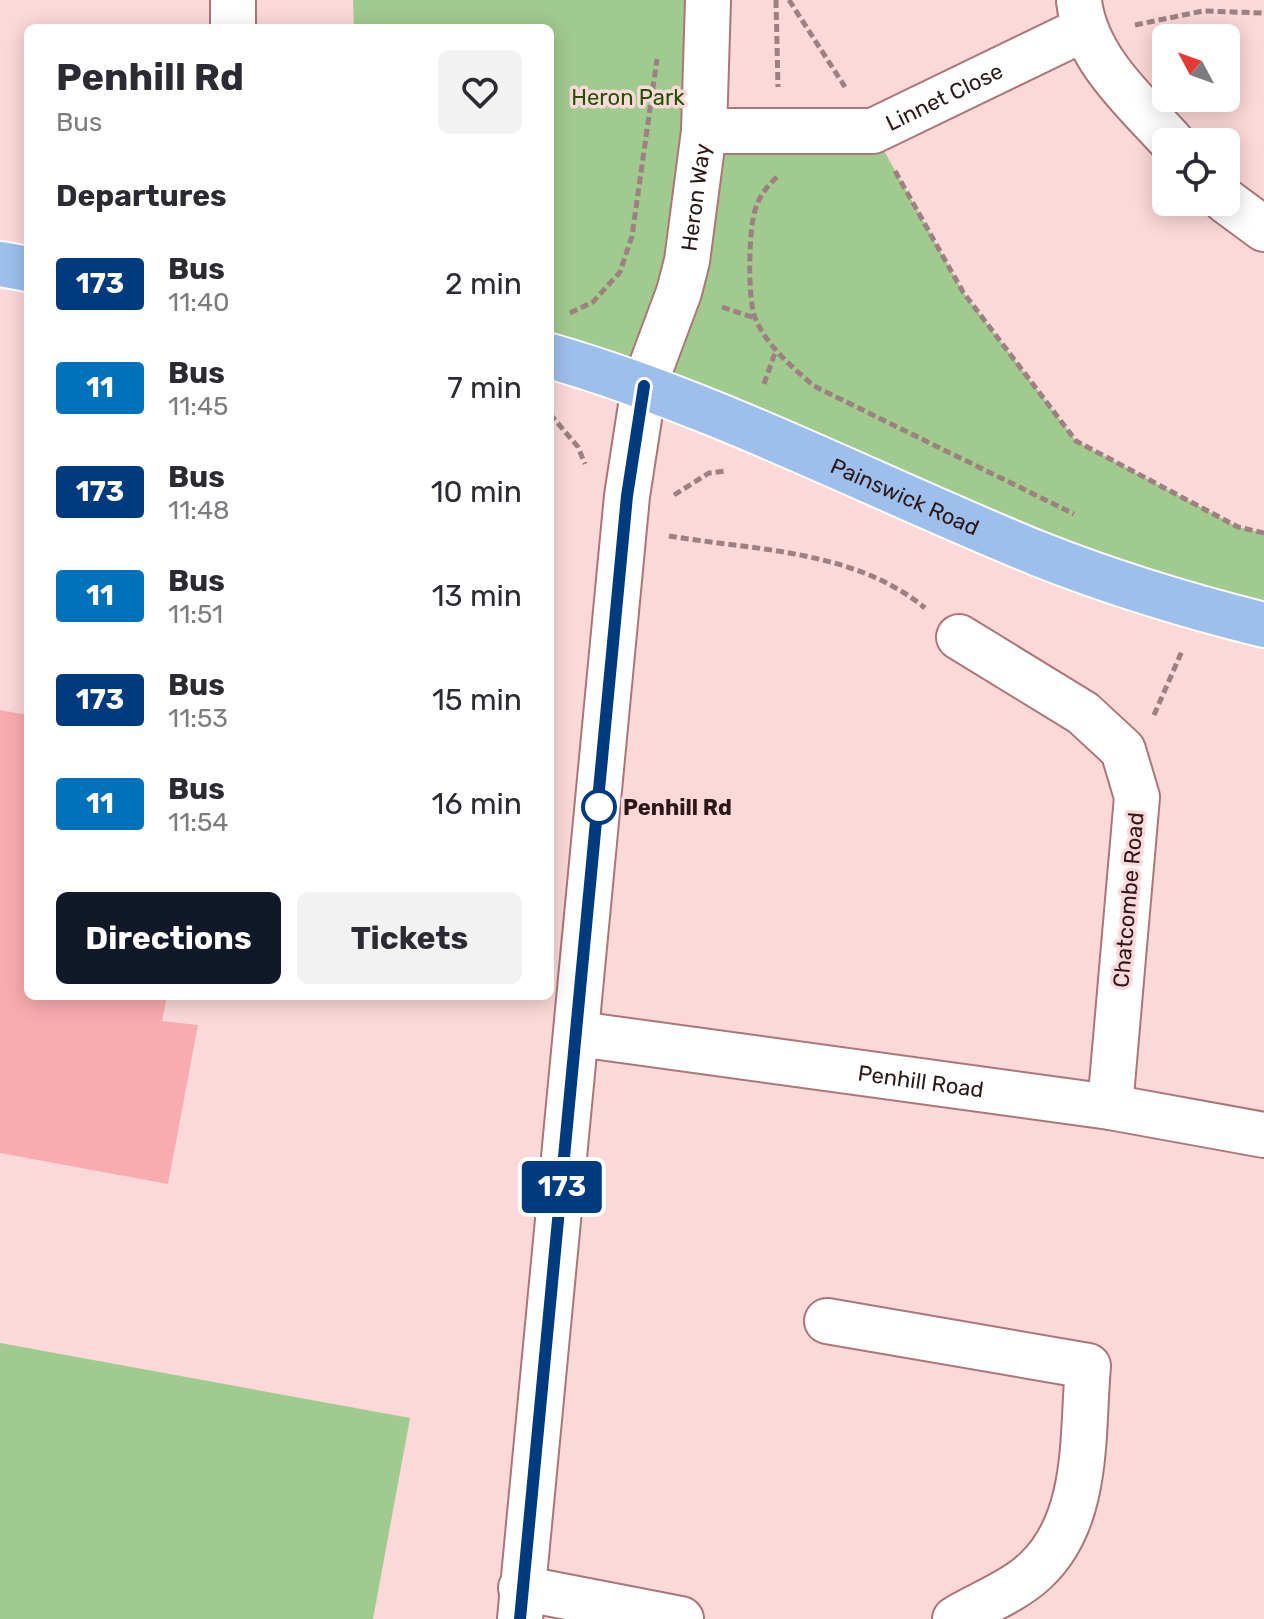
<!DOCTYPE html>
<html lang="en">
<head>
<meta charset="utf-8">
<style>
  :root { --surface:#fff; --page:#f2f2f3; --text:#2b2b33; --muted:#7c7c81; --accent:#111827 }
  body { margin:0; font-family:Rubik,sans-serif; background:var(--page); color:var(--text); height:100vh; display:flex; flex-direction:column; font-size:30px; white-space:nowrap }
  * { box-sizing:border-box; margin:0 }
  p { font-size:26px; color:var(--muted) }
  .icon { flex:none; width:44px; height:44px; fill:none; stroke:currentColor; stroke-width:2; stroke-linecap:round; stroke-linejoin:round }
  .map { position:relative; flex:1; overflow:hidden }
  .side { position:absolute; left:24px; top:24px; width:530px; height:976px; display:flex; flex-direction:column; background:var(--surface); border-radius:12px; box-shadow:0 4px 20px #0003 }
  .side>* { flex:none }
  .badge { padding:0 16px; border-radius:6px; font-size:28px; line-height:52px }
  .needle { width:52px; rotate:311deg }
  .tools { position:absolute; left:1152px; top:24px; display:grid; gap:16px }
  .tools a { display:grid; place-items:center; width:88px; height:88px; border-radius:12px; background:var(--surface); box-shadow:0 4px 20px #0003; font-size:40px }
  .map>.badge { position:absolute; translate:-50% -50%; box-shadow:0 0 0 4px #fff }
  h2 { padding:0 32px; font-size:30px; line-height:72px }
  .round { display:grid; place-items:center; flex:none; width:84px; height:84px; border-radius:12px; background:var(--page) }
  .summary { display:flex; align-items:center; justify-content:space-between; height:136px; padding:0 32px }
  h1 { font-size:38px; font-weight:700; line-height:60px }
  .action { display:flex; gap:16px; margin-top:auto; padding:16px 32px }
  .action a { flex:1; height:92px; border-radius:12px; background:var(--accent); color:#fff; font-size:32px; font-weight:700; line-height:92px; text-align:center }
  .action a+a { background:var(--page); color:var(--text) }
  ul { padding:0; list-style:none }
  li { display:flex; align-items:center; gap:24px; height:104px; padding:0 32px }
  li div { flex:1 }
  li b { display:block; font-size:30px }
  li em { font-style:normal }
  li .badge { min-width:88px; font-weight:700; text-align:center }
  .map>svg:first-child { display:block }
  .green { fill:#a1ca8e }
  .building { fill:#f9acaf }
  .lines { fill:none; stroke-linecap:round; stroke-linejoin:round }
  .minor-casing { stroke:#aa7678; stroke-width:48 }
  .major-casing { stroke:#fff; stroke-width:48 }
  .path { stroke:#9d8182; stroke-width:5; stroke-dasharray:8 4; stroke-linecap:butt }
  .minor { stroke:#fff; stroke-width:44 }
  .major { stroke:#9ebfec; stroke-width:44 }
  .line-casing { stroke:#fff; stroke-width:18 }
  .line { stroke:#003b80; stroke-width:12 }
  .stop-dot { fill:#fff; stroke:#003b80; stroke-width:4 }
  .labels { text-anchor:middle; stroke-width:7; stroke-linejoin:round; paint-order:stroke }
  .street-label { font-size:22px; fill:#2c1819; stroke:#fbd8d9 }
  .park-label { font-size:22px; fill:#235100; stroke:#fbd8d9 }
  .stop-label { font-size:22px; font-weight:bold; fill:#2c1819; stroke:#fbd8d9; text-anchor:start }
</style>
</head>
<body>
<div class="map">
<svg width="1264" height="1619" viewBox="0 0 1264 1619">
  <rect width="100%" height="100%" fill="#fbd8d9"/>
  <g class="green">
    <polygon points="353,0 709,0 704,131 873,131 963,292 1076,441 1238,527 1264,533 1264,625 550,356 550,28 354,28"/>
    <polygon points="0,1343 410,1418 373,1619 0,1619"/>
  </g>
  <polygon class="building" points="0,710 28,715 28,996 167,996 162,1021 198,1025 168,1184 0,1153"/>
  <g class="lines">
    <g class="minor-casing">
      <g id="minor">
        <polyline points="233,0 233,28"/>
        <path d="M 1079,1 C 1086,59 1134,100 1172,142"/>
        <path id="s1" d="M 704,131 L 873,131 L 1082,30"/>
        <polyline points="1226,201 1264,229"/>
        <polyline points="959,637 1083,713 1123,750 1137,797 1110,1107"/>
        <path id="s2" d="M 578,1034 L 1110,1107 L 1264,1135"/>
        <path d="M 827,1321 L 1088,1366 C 1082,1434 1090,1520 1035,1571 C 1014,1591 980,1604 955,1619"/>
        <polyline points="521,1588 681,1619"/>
        <path id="s3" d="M 520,1619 L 627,496 L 644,386 L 679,292 L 687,261 L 704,131 L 708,0"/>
      </g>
    </g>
    <g class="major-casing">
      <g id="major">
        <polyline points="0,264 28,269"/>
        <path id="s4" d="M 550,356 C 719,405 876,488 1039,554 C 1112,583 1188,606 1264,625"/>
      </g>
    </g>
    <g class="path">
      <polyline points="776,0 778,87"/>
      <polyline points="789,0 845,87"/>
      <polyline points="1135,25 1203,11 1264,13"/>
      <polyline points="895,171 963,292 1076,441 1238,527 1264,533"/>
      <path d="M 777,177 C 765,188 758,198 754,214 C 749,234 747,301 756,320 C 768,347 792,367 814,386 L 1074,514"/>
      <polyline points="722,307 755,318"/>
      <polyline points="570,313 593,302 620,272 632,236 657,59"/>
      <polyline points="764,384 776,350"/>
      <polyline points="550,414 578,447 585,464"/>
      <polyline points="674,495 709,473 725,471"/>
      <path d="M 669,536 C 754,550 855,550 925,608"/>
      <polyline points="1154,715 1182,651"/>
    </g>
    <use href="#minor" class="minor"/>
    <use href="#major" class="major"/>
  </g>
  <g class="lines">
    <g class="line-casing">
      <polyline id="line" points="520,1619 627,496 644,386"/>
    </g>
    <use href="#line" class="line"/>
  </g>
  <circle class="stop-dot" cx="599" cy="807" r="16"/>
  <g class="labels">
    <g class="street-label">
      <text dy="8" stroke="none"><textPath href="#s1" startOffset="248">Linnet Close</textPath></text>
      <text dy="8" stroke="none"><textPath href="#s3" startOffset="1436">Heron Way</textPath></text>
      <text dy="8" stroke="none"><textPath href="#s4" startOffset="382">Painswick Road</textPath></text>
      <text transform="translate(1128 900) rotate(-85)" y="8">Chatcombe Road</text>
      <text dy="8" stroke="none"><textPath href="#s2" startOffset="346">Penhill Road</textPath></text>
    </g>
    <g class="park-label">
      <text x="628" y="105">Heron Park</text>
    </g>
    <g class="stop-label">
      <text x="623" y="815">Penhill Rd</text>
    </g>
  </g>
</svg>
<div class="tools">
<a><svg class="needle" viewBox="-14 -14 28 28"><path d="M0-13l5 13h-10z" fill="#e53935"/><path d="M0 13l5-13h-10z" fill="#7c7c81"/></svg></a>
<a><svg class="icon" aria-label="locate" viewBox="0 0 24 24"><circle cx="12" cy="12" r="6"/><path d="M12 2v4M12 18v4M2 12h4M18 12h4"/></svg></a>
</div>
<b class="badge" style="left:562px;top:1187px;background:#003b80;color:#fff">173</b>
<section class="side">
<div class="summary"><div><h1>Penhill Rd</h1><p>Bus</p></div><a class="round"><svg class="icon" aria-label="heart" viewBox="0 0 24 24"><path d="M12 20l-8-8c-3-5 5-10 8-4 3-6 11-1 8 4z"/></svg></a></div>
<h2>Departures</h2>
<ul>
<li><span class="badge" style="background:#003b80;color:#fff">173</span><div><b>Bus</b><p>11:40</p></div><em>2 min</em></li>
<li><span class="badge" style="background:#0072bc;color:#fff">11</span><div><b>Bus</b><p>11:45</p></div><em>7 min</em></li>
<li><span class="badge" style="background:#003b80;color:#fff">173</span><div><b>Bus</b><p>11:48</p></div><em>10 min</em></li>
<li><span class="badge" style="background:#0072bc;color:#fff">11</span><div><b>Bus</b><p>11:51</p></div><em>13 min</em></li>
<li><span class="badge" style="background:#003b80;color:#fff">173</span><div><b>Bus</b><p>11:53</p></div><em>15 min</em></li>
<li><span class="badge" style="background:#0072bc;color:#fff">11</span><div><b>Bus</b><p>11:54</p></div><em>16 min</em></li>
</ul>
<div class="action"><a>Directions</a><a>Tickets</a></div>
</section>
</div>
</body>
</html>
